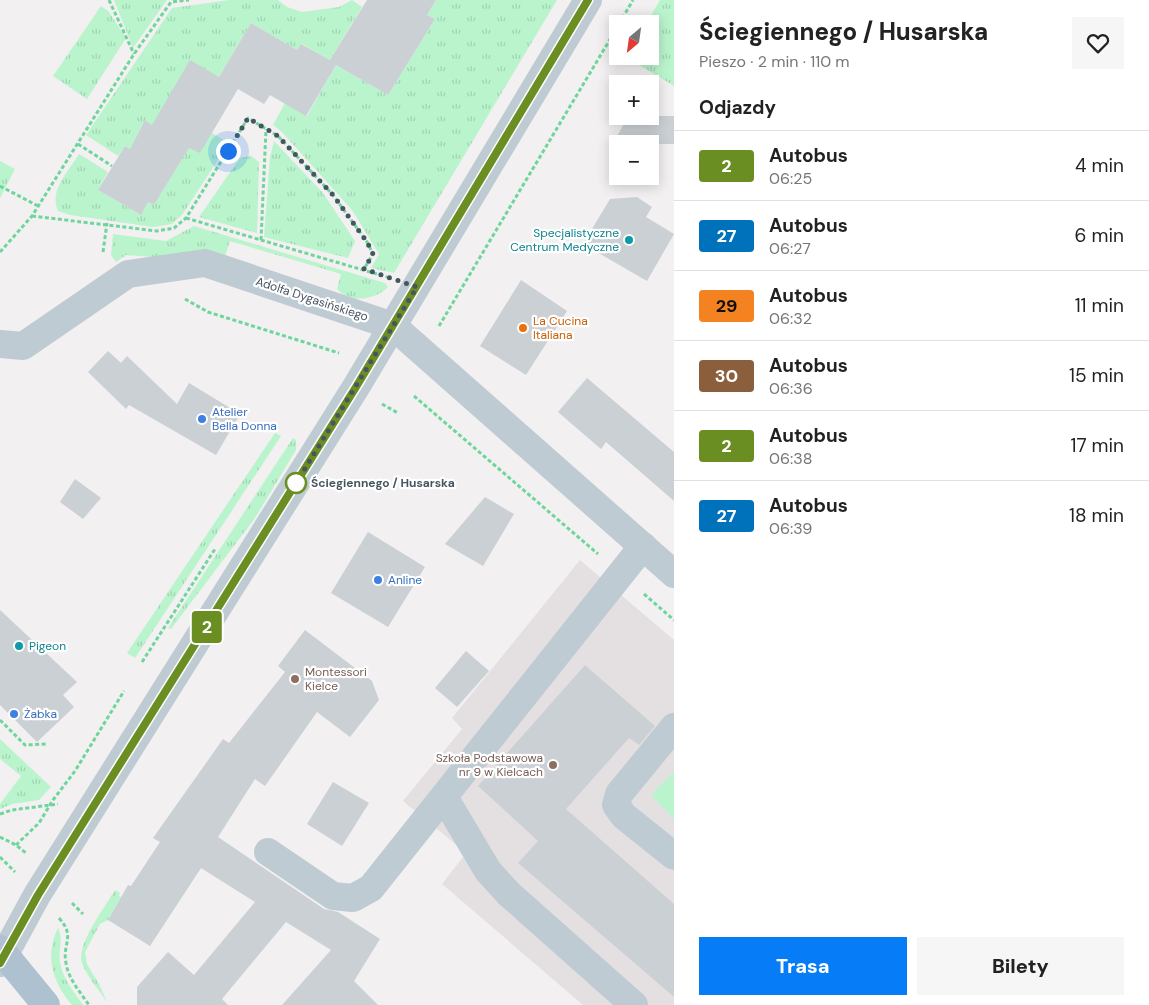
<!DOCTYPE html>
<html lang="pl">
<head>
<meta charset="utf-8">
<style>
  :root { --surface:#fff; --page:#f6f6f6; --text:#222; --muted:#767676; --line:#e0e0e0; --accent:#067cf6 }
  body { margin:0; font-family:"DM Sans",sans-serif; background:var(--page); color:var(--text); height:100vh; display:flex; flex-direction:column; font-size:19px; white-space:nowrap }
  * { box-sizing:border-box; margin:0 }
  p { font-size:16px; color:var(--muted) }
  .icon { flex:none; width:28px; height:28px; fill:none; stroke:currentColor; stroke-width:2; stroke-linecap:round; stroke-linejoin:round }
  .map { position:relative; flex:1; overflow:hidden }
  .panel { display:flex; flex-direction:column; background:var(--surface); width:475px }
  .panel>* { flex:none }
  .badge { padding:0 10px; border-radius:4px; font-size:18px; line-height:32px }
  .needle { width:32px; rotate:209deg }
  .buttons { position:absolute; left:609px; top:15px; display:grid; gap:10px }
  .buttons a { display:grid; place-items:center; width:50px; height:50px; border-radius:0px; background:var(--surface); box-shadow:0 2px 12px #0003; font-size:25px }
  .you { position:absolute; width:25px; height:25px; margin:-12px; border:4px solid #fff; border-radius:50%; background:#1a73e8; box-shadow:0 0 0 8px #1a73e833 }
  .map>.badge { position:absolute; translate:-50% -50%; box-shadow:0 0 0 2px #fff }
  h2 { padding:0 25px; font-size:19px; line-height:45px }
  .round { display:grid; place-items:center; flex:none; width:52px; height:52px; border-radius:0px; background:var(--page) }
  .headline { display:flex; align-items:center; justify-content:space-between; height:85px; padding:0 25px }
  h1 { font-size:24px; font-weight:800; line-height:38px }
  .cta { display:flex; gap:10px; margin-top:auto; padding:10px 25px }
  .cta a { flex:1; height:58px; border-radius:0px; background:var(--accent); color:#fff; font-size:20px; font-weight:800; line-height:58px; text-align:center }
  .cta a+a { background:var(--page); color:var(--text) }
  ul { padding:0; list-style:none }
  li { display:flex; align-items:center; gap:15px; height:70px; padding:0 25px; border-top:1px solid var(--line) }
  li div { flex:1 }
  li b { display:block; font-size:19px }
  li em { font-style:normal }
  li .badge { min-width:55px; font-weight:700; text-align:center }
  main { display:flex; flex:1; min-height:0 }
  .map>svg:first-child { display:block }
  .education { fill:#e4e0e2 }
  .grass { fill:url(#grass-tufts) }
  .pitch { fill:#baf4cd }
  .building { fill:#cbd0d5 }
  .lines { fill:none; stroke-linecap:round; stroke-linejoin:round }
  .path { stroke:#6ed69d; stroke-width:3; stroke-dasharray:4 2.5; stroke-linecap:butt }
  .minor { stroke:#bfcbd3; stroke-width:28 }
  .major { stroke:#adc1d1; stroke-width:28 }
  .line-casing { stroke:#fff; stroke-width:11 }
  .line { stroke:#6b8e23; stroke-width:8 }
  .walk { stroke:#46555f; stroke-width:5; stroke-dasharray:0 9 }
  .culture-dot { fill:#0f9aa8; stroke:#fff; stroke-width:2 }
  .food-dot { fill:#e8710a; stroke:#fff; stroke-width:2 }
  .shop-dot { fill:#3f7fe0; stroke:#fff; stroke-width:2 }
  .stop-dot { fill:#fff; stroke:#6b8e23; stroke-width:2.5 }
  .education-dot { fill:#8d6e63; stroke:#fff; stroke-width:2 }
  .labels { text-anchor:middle; stroke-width:4.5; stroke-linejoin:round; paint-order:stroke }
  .culture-label { font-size:12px; fill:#0d838f; stroke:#fff; text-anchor:end }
  .street-label { font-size:12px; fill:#46555f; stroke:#fff }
  .food-label { font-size:12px; fill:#c56008; stroke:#fff; text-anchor:start }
  .shop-label { font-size:12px; fill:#366cbe; stroke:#fff; text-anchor:start }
  .stop-label { font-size:12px; font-weight:bold; fill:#46555f; stroke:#fff; text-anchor:start }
  .education-label { font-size:12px; fill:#785e54; stroke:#fff; text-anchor:start }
</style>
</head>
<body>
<main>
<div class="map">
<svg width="674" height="1005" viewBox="0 0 674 1005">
  <defs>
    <pattern id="grass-tufts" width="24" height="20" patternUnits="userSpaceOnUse" patternTransform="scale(1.25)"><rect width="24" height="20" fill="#baf4cd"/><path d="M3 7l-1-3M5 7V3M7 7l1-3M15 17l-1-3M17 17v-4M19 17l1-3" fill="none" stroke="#a1d3b2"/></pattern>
  </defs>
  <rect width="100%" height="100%" fill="#f2f0f0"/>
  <polygon class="education" points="580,560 674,640 674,1005 583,1005 442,884 466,853 403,801 462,729 452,718"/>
  <g class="grass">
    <polygon points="114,0 167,0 133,48"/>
    <polygon points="229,0 278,0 287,7 302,12 339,7 352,0 362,7 330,60 302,44 297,50 251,23 219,77 152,125 145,120 130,149 125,146 118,156 86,135 172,8"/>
    <polygon points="436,0 557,0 394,273 371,268 379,254 352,210 281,131 273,125 285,103 307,116 336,65 388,95 435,19 427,15"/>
    <polygon points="660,0 674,0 674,86 626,57 650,56 650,24 646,24"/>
    <polygon points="101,6 109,12 126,38 87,99 53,76"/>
    <path d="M 212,133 L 229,143 L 182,215 L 172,224 L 153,227 L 70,215 L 58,211 C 49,190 68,172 79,154 L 108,172 L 98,190 L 141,215 L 148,202 L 154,205 L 189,148 Z"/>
    <polygon points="274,141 323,193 355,241 348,258 264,237 270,157"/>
    <polygon points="251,156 259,162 257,233 199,217 240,158"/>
    <polygon points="0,161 15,169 0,198"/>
    <path d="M 194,226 L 385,283 L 388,287 C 376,300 349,304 337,289 L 341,274 L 230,241 L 225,256 L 220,262 L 126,255 L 116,262 L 111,255 L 113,234 L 166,241 Z"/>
    <polygon points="275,433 281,436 135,658 127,653"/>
    <polygon points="293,438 296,440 296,450 255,518 171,629 168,628"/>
    <polygon points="0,739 51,787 39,800 12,804 0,809 0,804 21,776 0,759"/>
    <path d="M 115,890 L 120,893 L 119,896 L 121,897 L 108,920 L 100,924 L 85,952 L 87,964 L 100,986 L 107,1002 C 99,990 87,977 82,963 C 76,944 106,906 115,890 Z"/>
    <path d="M 58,928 C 64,940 58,950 60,963 C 63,979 74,992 83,1005 L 72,1005 C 53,983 44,956 58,928 Z"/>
  </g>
  <polygon class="pitch" points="674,772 674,819 651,795"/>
  <g class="building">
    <polygon points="367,0 436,0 427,15 435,19 388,95 336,65 306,116 270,95 264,104 238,89 200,153 189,148 154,205 148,202 141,215 98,190 125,146 130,149 145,120 152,125 190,60 219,77 251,23 297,50 301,44 330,60"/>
    <polygon points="628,116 674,116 674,144 613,144"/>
    <polygon points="637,197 652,207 646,217 674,234 647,281 583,244 610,199"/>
    <polygon points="521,280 567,311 526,375 480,346"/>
    <polygon points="108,351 121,363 127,356 177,404 189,383 240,414 216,455 129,405 126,409 88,372"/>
    <polygon points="587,378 674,452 674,501 606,442 601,449 558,412"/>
    <polygon points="75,479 101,498 83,519 60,502"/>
    <polygon points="485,497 514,514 483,566 445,544"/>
    <polygon points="368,532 425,567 388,627 331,593"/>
    <polygon points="0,610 77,682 63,695 74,707 37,742 0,705"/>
    <polygon points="305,630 372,681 379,700 350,737 317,712 265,786 255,779 218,837 324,909 338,912 380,939 354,981 378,1005 282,1005 331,950 286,922 222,999 228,1005 137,1005 137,987 168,952 194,975 255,902 201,868 150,946 108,920 128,885 131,886 160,842 153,838 223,739 229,743 285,672 278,666"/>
    <polygon points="466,651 489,671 457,707 435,688"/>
    <polygon points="585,665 655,726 639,745 629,738 566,809 674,904 674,997 518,863 538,841 478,786"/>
    <polygon points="333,782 369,803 342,846 307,824"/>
  </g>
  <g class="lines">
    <g class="path">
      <polyline points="109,0 134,54"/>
      <polyline points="619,24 633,0"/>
      <polyline points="78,144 112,166"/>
      <polyline points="0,186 38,206"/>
      <polyline points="32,216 157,231 174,228 186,218 248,118 278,136 333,195 367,242 373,254 364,269"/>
      <polyline points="186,218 387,277"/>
      <polyline points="261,240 266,129"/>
      <polyline points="0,252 32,216 134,54 171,2 189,0"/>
      <polyline points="103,252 107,223"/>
      <polyline points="185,299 208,312 339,353"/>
      <polyline points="439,326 618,26"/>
      <polyline points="414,396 598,554"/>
      <polyline points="382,404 398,413"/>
      <polyline points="644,594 674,620"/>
      <polyline points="142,662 215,549"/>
      <polyline points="0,720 25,745 46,744"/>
      <polyline points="0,814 12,810 58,804"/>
      <polyline points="0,837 16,845 26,853"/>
      <polyline points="16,845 39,823 53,800 75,771 124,691"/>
      <polyline points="0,857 15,872"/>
      <polyline points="72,903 83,914"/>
      <path d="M 59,918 C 76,937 62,943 66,963 C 68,978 80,992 89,1005"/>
    </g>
    <g class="minor">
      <polyline points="0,344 23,346 128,274 205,263 393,326 674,574"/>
      <polyline points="674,727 619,794 616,805 624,816 674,856"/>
      <polyline points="444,797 488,871 509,894 634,1005"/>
      <polyline points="268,852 333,896 353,898 371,888 643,546"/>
      <polyline points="0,963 37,895 356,387 588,0"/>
    </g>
    <polyline class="major" points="0,949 46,1005"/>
  </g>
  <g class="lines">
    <g class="line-casing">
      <polyline id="line" points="0,963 38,895 356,387 588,0"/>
    </g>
    <use href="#line" class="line"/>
    <polyline class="walk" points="228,151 248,118 278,136 333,195 367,242 373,254 364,269 417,287 296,483"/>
  </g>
  <g class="culture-dot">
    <circle cx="629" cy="240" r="5"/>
    <circle cx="19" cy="646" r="5"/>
  </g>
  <circle class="food-dot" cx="523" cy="328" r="5"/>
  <g class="shop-dot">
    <circle cx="202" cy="419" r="5"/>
    <circle cx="378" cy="580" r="5"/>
    <circle cx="14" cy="714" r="5"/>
  </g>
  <circle class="stop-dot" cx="296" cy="483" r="10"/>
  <g class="education-dot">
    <circle cx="295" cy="679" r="5"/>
    <circle cx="553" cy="765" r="5"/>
  </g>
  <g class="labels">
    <g class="culture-label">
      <text x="619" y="237">Specjalistyczne<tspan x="619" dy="14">Centrum Medyczne</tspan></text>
      <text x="29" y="650" text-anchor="start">Pigeon</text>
    </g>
    <g class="street-label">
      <text transform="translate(312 299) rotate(18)" y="4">Adolfa Dygasińskiego</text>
    </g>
    <g class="food-label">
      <text x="533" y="325">La Cucina<tspan x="533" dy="14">Italiana</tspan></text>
    </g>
    <g class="shop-label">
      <text x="212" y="416">Atelier<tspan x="212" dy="14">Bella Donna</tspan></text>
      <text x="388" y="584">Anline</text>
      <text x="24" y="718">Żabka</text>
    </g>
    <g class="stop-label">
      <text x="311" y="487">Ściegiennego / Husarska</text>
    </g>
    <g class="education-label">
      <text x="305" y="676">Montessori<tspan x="305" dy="14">Kielce</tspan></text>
      <text x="543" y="762" text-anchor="end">Szkoła Podstawowa<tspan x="543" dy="14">nr 9 w Kielcach</tspan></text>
    </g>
  </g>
</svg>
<div class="buttons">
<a><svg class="needle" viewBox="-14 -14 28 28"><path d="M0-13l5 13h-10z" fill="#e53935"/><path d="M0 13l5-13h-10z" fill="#767676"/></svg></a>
<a>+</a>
<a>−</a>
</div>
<div class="you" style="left:228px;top:151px"></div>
<b class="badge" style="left:207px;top:627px;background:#6b8e23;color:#fff">2</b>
</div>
<section class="panel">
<div class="headline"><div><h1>Ściegiennego / Husarska</h1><p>Pieszo · 2 min · 110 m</p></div><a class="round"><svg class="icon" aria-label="heart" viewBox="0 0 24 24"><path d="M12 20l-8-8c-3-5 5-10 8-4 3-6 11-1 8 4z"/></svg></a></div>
<h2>Odjazdy</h2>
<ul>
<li><span class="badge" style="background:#6b8e23;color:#fff">2</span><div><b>Autobus</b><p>06:25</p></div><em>4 min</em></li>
<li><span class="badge" style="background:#0072bc;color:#fff">27</span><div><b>Autobus</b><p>06:27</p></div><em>6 min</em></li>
<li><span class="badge" style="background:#f58220;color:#111">29</span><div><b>Autobus</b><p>06:32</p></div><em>11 min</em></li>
<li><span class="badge" style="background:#8b5e3c;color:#fff">30</span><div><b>Autobus</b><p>06:36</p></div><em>15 min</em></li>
<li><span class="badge" style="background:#6b8e23;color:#fff">2</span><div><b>Autobus</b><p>06:38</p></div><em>17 min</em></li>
<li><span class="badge" style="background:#0072bc;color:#fff">27</span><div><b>Autobus</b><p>06:39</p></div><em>18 min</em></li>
</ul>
<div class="cta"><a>Trasa</a><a>Bilety</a></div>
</section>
</main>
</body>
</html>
